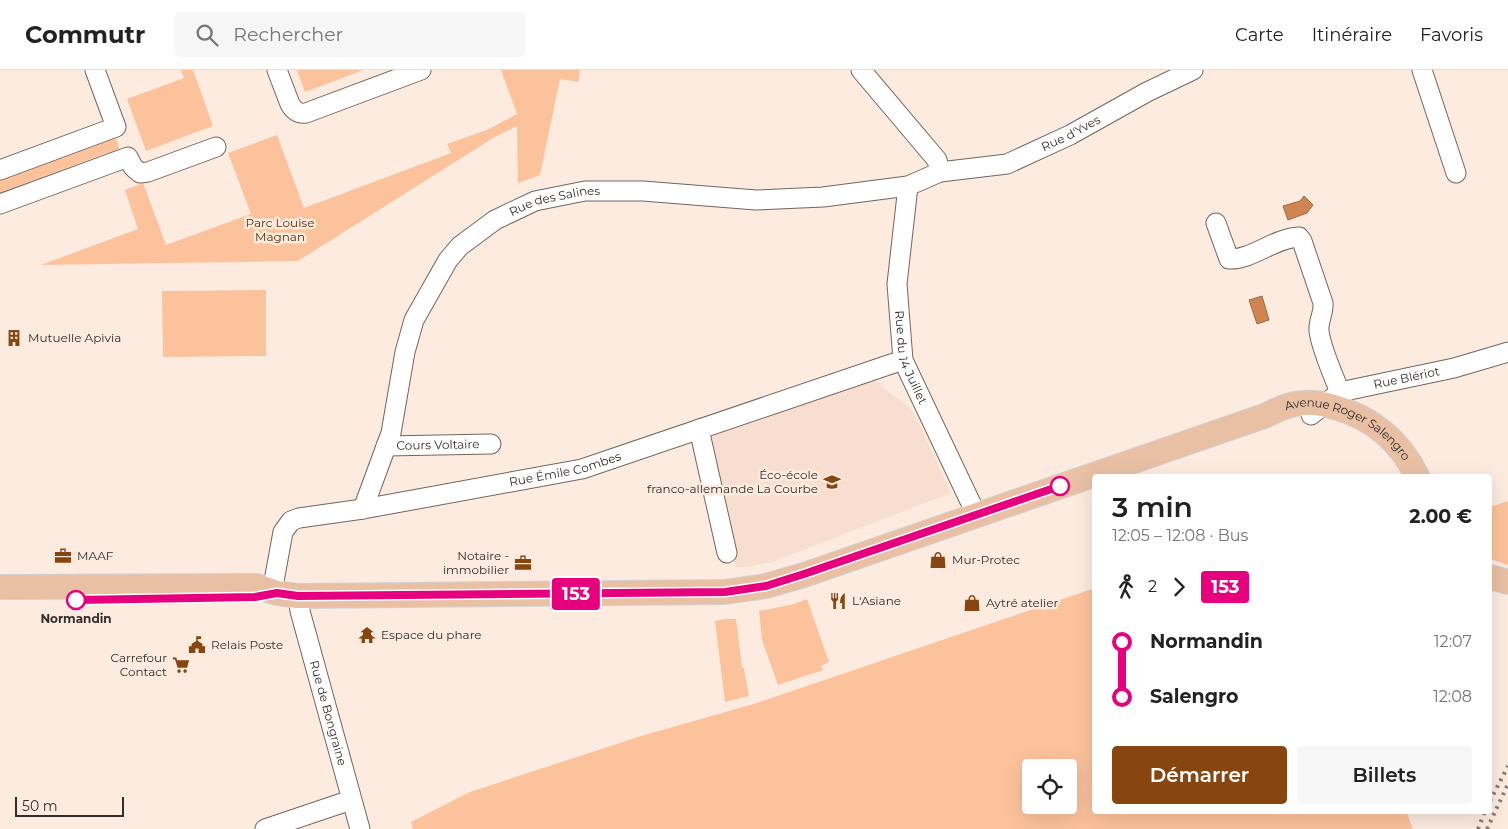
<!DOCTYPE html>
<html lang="fr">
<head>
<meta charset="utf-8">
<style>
  :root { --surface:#fff; --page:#f6f6f6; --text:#222; --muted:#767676; --line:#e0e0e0; --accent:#874610 }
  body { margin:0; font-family:Montserrat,sans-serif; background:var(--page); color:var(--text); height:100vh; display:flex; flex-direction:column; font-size:19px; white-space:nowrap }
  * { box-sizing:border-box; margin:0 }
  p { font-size:16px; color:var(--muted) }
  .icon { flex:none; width:28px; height:28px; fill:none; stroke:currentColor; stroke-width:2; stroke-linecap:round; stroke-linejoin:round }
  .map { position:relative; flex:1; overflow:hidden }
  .sheet { position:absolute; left:1092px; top:404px; width:400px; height:340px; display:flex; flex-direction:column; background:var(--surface); border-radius:5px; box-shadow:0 5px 20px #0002 }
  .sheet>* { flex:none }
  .badge { padding:0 10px; border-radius:4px; font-size:18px; line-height:32px }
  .controls { position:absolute; left:1022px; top:689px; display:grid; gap:10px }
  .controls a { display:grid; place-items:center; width:55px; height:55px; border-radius:5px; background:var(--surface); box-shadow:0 5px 20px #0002; font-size:25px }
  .scale { position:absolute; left:15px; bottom:12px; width:109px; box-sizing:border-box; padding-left:5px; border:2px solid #332c28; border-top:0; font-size:14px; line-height:18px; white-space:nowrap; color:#332c28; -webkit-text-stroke:4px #fdebe0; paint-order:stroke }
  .map>.badge { position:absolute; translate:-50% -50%; box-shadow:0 0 0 2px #fff }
  .legs { display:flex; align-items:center; gap:8px; height:55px; padding:0 20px; font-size:16px }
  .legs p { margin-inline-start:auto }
  .head { display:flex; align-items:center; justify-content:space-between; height:85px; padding:0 20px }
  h1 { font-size:28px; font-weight:600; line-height:38px }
  .action { display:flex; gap:10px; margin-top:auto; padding:10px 20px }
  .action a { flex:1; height:58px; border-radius:5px; background:var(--accent); color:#fff; font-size:20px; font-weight:600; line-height:58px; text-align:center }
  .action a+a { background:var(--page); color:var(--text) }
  ul { padding:0 20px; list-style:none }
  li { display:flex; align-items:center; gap:18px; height:55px; font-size:19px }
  li i { display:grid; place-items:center; width:8px; height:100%; margin:0 6px; background:currentColor }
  li i::after { content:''; width:12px; height:12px; margin:-6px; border:4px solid; border-radius:50%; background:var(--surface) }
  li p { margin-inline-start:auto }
  li:first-child i { background:linear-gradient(#0000 50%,currentColor 0) }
  li:last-child i { background:linear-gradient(currentColor 50%,#0000 0) }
  header { display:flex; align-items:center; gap:30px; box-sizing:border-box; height:70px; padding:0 25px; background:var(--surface); border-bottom:1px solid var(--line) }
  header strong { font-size:24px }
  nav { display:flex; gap:28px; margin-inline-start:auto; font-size:18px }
  .search { width:350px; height:45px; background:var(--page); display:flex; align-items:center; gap:12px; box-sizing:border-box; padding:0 18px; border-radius:5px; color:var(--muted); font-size:19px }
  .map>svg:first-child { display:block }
  .built { fill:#f7ded0 }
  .green { fill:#fcc29c; fill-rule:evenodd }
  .water { fill:#cf8451; stroke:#a06a45 }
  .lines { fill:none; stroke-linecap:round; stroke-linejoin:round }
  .minor-casing { stroke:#74655b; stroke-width:21 }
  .major-casing { stroke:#d2d1d0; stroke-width:26 }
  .minor { stroke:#fff; stroke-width:19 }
  .major { stroke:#e9c0a4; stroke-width:24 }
  .rail { stroke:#867a73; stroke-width:4; stroke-dasharray:2.5 5; stroke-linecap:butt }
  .line-1-casing { stroke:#fff; stroke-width:11 }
  .line-1 { stroke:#e6007e; stroke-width:8 }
  .stop-1-dot { fill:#fff; stroke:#e6007e; stroke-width:2.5 }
  .labels { text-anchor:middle; stroke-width:5; stroke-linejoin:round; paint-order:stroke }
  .street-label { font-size:12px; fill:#332c28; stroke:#fdebe0 }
  .park-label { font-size:12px; fill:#5d2d03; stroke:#fdebe0 }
  .poi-label { font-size:12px; fill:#332c28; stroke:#fdebe0; text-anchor:start }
  .stop-label { font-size:12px; font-weight:bold; fill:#332c28; stroke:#fdebe0 }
</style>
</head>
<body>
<header>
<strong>Commutr</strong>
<div class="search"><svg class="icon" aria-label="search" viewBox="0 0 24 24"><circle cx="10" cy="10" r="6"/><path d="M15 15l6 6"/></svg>Rechercher</div>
<nav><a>Carte</a><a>Itinéraire</a><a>Favoris</a></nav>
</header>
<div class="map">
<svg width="1508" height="759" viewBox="0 0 1508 759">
  <rect width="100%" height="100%" fill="#fdebe0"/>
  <polygon class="built" points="875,310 876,313 880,313 882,318 884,318 911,339 921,358 951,423 772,492 742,498 742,497 736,497 708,366"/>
  <g class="green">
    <polygon points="181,0 193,0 213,56 146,81 127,29 184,8"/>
    <polygon points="297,0 363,0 305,22"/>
    <polygon points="501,0 580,0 578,12 560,9 540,105 518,113 517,56 493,68 298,191 41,195 138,159 125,120 143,113 166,175 251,144 228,83 277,65 304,138 451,83 447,74 489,59 517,44"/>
    <path d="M 112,65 C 117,69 120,76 119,82 L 110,87 L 107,83 L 4,121 L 6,127 L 0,129 L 0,108 L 1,110 L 105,72 L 103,66 Z"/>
    <polygon points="266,220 266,286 163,287 162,221"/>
    <polygon points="1508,431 1508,495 1490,489 1490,437"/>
    <path d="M 1095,518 L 1095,741 L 1406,741 L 1413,759 L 413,759 L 411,752 L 470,722 L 641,666 L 757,633 ZM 1031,698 L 1069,698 L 1069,735 L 1031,735 Z"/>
    <polygon points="807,529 829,592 821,596 823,600 778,615 762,570 759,541 794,534"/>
    <polygon points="726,549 736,549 742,596 744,599 749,626 725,632 715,551"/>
  </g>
  <g class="water">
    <polygon points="1304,126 1313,135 1307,143 1288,150 1283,136 1300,131"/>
    <polygon points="1262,226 1269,250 1257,254 1249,230"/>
  </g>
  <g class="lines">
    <g class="minor-casing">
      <g id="minor">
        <path d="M 277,0 L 290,34 C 294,41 298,44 306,43 L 421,0"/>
        <polyline points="861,0 937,90 940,102"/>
        <polyline points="1422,0 1456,103"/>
        <polyline points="0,100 116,57 95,0"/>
        <path id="s1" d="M 908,116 L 897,214 L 903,290 L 977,446"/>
        <polyline points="0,134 128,87 133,97 140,103 148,102 216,77"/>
        <path d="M 1216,153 L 1229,189 C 1252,190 1274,168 1299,167 L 1302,171 L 1323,233 C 1324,243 1318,251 1319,261 C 1321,278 1333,305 1340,322"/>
        <path id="s2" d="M 1311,345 L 1340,322 L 1454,298 L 1508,282"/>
        <polyline points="699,359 727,483"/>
        <path id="s3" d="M 386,376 L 491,374"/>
        <path id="s4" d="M 363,439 L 391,363 L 405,282 L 414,250 L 448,190 L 460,176 L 495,150 L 535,131 L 585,121 L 643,121 L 756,130 L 823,127 L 908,116 L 940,102 L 1007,94 L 1070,65 L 1147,22 L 1193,0"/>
        <path id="s5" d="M 277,523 L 274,511 L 283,462 L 291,451 L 299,448 L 363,439 L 582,399 L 903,290"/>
        <path id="s6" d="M 298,526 L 300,541 L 360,759"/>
        <polyline points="265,759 351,730"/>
      </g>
    </g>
    <g class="major-casing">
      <g id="major">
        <polyline points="1490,507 1508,512"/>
        <path id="s7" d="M 0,517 L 257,516 L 277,523 L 298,526 L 725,522 L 766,516 L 804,505 L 1267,345 C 1276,340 1285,336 1295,334 C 1309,331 1321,333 1334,337 C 1371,347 1400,371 1417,406"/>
      </g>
    </g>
    <use href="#minor" class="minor"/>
    <use href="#major" class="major"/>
    <g class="rail">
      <polyline points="1490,731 1508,696"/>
      <polyline points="1478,759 1485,741"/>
      <polyline points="1487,759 1508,714"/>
    </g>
  </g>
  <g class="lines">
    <g class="line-1-casing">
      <polyline id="line-1" points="76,530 255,527 277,523 298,526 725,522 766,516 804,504 1060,416"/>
    </g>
    <use href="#line-1" class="line-1"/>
  </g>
  <defs>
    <g id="building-bare" transform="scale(1.35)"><path d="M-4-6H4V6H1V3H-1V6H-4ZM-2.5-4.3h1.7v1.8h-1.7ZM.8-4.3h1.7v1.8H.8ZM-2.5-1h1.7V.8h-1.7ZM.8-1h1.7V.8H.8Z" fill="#874610" stroke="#fdebe0" stroke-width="2.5" paint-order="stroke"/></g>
    <g id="school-bare" transform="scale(1.35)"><path d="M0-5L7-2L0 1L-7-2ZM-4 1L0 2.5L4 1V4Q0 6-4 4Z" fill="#874610" stroke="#fdebe0" stroke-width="2.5" paint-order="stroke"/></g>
    <g id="office-bare" transform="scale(1.35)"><path d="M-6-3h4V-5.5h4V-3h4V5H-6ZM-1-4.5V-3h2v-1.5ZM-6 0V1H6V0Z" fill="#874610" stroke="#fdebe0" stroke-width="2.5" paint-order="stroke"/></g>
    <g id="shop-bare" transform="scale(1.35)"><path d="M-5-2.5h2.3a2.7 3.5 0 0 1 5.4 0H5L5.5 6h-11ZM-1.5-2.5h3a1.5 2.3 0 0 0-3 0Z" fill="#874610" stroke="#fdebe0" stroke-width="2.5" paint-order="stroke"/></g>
    <g id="restaurant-bare" transform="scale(1.35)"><path d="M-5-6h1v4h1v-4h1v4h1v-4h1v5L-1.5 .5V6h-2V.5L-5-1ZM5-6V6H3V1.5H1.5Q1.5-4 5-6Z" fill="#874610" stroke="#fdebe0" stroke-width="2.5" paint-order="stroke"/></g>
    <g id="temple-bare" transform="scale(1.35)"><path d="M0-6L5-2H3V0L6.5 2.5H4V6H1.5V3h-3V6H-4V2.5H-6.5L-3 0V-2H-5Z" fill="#874610" stroke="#fdebe0" stroke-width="2.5" paint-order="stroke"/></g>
    <g id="civic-bare" transform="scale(1.35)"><path d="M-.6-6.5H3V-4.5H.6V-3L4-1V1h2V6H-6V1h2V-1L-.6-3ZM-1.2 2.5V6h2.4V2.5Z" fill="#874610" stroke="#fdebe0" stroke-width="2.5" paint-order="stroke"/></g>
    <g id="supermarket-bare" transform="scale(1.35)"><path d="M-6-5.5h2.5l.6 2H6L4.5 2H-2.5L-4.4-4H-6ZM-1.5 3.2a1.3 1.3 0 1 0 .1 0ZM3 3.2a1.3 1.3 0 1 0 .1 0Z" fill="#874610" stroke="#fdebe0" stroke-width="2.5" paint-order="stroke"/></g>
  </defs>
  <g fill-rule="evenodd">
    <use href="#building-bare" x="14" y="268"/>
    <use href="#school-bare" x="832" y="412"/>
    <use href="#office-bare" x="63" y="486"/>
    <use href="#shop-bare" x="938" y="490"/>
    <use href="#office-bare" x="523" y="493"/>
    <use href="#restaurant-bare" x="838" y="531"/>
    <use href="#shop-bare" x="972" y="533"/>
    <use href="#temple-bare" x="367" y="565"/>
    <use href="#civic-bare" x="197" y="575"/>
    <use href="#supermarket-bare" x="181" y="595"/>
  </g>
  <g class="stop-1-dot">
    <circle cx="1060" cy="416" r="9"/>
    <circle cx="76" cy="530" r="9"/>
  </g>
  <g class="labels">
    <g class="street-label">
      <text dy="4" stroke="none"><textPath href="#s4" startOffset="920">Rue d'Yves</textPath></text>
      <text dy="4" stroke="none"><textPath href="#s4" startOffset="391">Rue des Salines</textPath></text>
      <text dy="4" stroke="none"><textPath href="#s1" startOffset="174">Rue du 14 Juillet</textPath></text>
      <text dy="4" stroke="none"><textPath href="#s2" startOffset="105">Rue Blériot</textPath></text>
      <text dy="4" stroke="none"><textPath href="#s7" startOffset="1388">Avenue Roger Salengro</textPath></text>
      <text dy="4" stroke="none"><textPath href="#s3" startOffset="52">Cours Voltaire</textPath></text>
      <text dy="4" stroke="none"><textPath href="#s5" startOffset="355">Rue Émile Combes</textPath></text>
      <text dy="4" stroke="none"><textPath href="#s6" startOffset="121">Rue de Bongraine</textPath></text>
    </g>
    <g class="park-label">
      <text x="280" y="157">Parc Louise<tspan x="280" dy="14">Magnan</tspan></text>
    </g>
    <g class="poi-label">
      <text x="28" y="272">Mutuelle Apivia</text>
      <text x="818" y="409" text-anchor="end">Éco-école<tspan x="818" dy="14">franco-allemande La Courbe</tspan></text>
      <text x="77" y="490">MAAF</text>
      <text x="509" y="490" text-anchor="end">Notaire -<tspan x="509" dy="14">immobilier</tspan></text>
      <text x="952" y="494">Mur-Protec</text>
      <text x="852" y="535">L'Asiane</text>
      <text x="986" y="537">Aytré atelier</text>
      <text x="381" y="569">Espace du phare</text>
      <text x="211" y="579">Relais Poste</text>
      <text x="167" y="592" text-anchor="end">Carrefour<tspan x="167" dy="14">Contact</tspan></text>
    </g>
    <g class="stop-label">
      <text x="76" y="553">Normandin</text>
    </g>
  </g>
</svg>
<div class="controls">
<a><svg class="icon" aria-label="locate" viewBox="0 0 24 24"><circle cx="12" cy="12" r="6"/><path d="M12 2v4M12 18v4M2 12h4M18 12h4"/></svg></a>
</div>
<div class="scale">50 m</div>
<b class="badge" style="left:576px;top:524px;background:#e6007e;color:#fff">153</b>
<section class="sheet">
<div class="head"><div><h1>3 min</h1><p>12:05 – 12:08 · Bus</p></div><b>2.00 €</b></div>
<div class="legs"><svg class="icon" aria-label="walk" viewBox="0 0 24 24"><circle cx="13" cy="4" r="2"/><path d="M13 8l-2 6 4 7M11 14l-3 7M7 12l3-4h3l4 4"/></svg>2<svg class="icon" aria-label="forward" viewBox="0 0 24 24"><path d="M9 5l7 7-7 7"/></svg><b class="badge" style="background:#e6007e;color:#fff">153</b></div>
<ul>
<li><i style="color:#e6007e"></i><b>Normandin</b><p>12:07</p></li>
<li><i style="color:#e6007e"></i><b>Salengro</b><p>12:08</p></li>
</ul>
<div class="action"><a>Démarrer</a><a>Billets</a></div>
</section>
</div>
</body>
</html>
